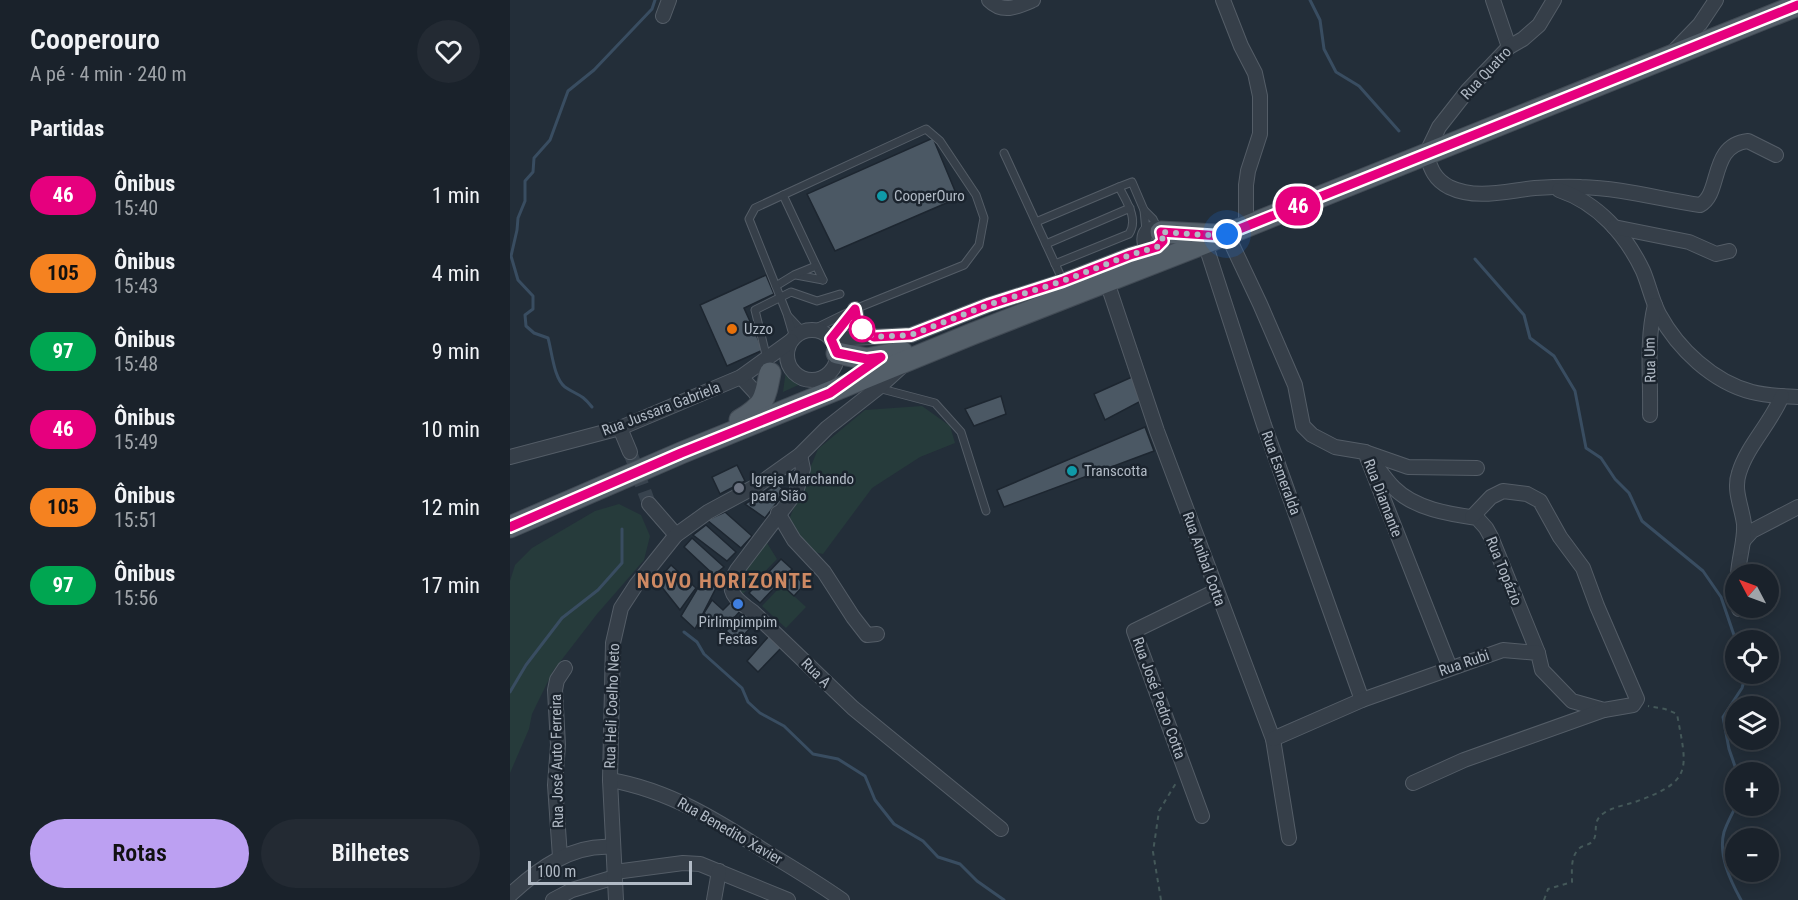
<!DOCTYPE html>
<html lang="pt">
<head>
<meta charset="utf-8">
<style>
  :root { --surface:#1a222b; --page:#232a33; --text:#f1f3f6; --muted:#9fa4a9; --line:#383f47; --accent:#bca0f2 }
  body { margin:0; font-family:"Roboto Condensed",sans-serif; background:var(--page); color:var(--text); height:100vh; display:flex; flex-direction:column; font-size:22px; white-space:nowrap }
  * { box-sizing:border-box; margin:0 }
  p { font-size:20px; color:var(--muted) }
  .icon { flex:none; width:33px; height:33px; fill:none; stroke:currentColor; stroke-width:2; stroke-linecap:round; stroke-linejoin:round }
  .map { position:relative; flex:1; overflow:hidden }
  .panel { display:flex; flex-direction:column; background:var(--surface); width:510px }
  .panel>* { flex:none }
  .badge { padding:0 12px; border-radius:20px; font-size:21px; line-height:39px }
  .needle { width:39px; rotate:311deg }
  .tools { position:absolute; left:1215px; top:564px; display:grid; gap:12px }
  .tools a { display:grid; place-items:center; width:54px; height:54px; border-radius:50%; background:var(--surface); box-shadow:0 3px 15px #0003,0 0 0 2px var(--line); font-size:30px }
  .scale { position:absolute; left:18px; bottom:15px; width:164px; box-sizing:border-box; padding-left:6px; border:3px solid #b1bac5; border-top:0; font-size:16px; line-height:21px; white-space:nowrap; color:#b1bac5; -webkit-text-stroke:4px #1b242e; paint-order:stroke }
  .you { position:absolute; width:30px; height:30px; margin:-15px; border:4px solid #fff; border-radius:50%; background:#1a73e8; box-shadow:0 0 0 9px #1a73e833 }
  .map>.badge { position:absolute; translate:-50% -50%; box-shadow:0 0 0 3px #fff }
  h2 { padding:0 30px; font-size:22px; line-height:54px }
  .round { display:grid; place-items:center; flex:none; width:63px; height:63px; border-radius:32px; background:var(--page) }
  .overview { display:flex; align-items:center; justify-content:space-between; height:102px; padding:0 30px }
  h1 { font-size:28px; font-weight:600; line-height:45px }
  .button { display:flex; gap:12px; margin-top:auto; padding:12px 30px }
  .button a { flex:1; height:69px; border-radius:36px; background:var(--accent); color:#111; font-size:24px; font-weight:600; line-height:69px; text-align:center }
  .button a+a { background:var(--page); color:var(--text) }
  ul { padding:0; list-style:none }
  li { display:flex; align-items:center; gap:18px; height:78px; padding:0 30px }
  li div { flex:1 }
  li b { display:block; font-size:22px }
  li em { font-style:normal }
  li .badge { min-width:66px; font-weight:700; text-align:center }
  main { display:flex; flex:1; min-height:0 }
  .map>svg:first-child { display:block }
  .green { fill:#263b3b }
  .lines { fill:none; stroke-linecap:round; stroke-linejoin:round }
  .stream { stroke:#394d61; stroke-width:3 }
  .building { fill:#4b5864; stroke:#1d2630; stroke-width:1.5 }
  .minor-tunnel { stroke:#38434e; stroke-width:14; stroke-dasharray:14 7; stroke-linecap:butt }
  .service-casing { stroke:#545d67; stroke-width:9 }
  .minor-casing { stroke:#545d67; stroke-width:16 }
  .primary-casing { stroke:#424b55; stroke-width:23 }
  .path { stroke:#445859; stroke-width:2; stroke-dasharray:4.5 4.5; stroke-linecap:butt }
  .service { stroke:#363f49; stroke-width:7 }
  .minor { stroke:#363f49; stroke-width:14 }
  .primary { stroke:#545f69; stroke-width:21 }
  .line-casing { stroke:#fff; stroke-width:14 }
  .line { stroke:#e6007e; stroke-width:9 }
  .walk { stroke:#b1bac5; stroke-width:6; stroke-dasharray:0 10.8 }
  .culture-dot { fill:#0f9aa8; stroke:#1b242e; stroke-width:2 }
  .food-dot { fill:#e8710a; stroke:#1b242e; stroke-width:2 }
  .stop-dot { fill:#fff; stroke:#e6007e; stroke-width:3 }
  .worship-dot { fill:#6b7280; stroke:#1b242e; stroke-width:2 }
  .shop-dot { fill:#3f7fe0; stroke:#1b242e; stroke-width:2 }
  .labels { text-anchor:middle; stroke-width:5; stroke-linejoin:round; paint-order:stroke }
  .street-label { font-size:15px; fill:#b1bac5; stroke:#1b242e }
  .poi-label { font-size:15px; fill:#b1bac5; stroke:#1b242e; text-anchor:start }
  .district-label { font-size:21px; font-weight:bold; letter-spacing:1.5px; fill:#ce8963; stroke:#1b242e }
</style>
</head>
<body>
<main>
<section class="panel">
<div class="overview"><div><h1>Cooperouro</h1><p>A pé · 4 min · 240 m</p></div><a class="round"><svg class="icon" aria-label="heart" viewBox="0 0 24 24"><path d="M12 20l-8-8c-3-5 5-10 8-4 3-6 11-1 8 4z"/></svg></a></div>
<h2>Partidas</h2>
<ul>
<li><span class="badge" style="background:#e6007e;color:#fff">46</span><div><b>Ônibus</b><p>15:40</p></div><em>1 min</em></li>
<li><span class="badge" style="background:#f58220;color:#111">105</span><div><b>Ônibus</b><p>15:43</p></div><em>4 min</em></li>
<li><span class="badge" style="background:#00a651;color:#fff">97</span><div><b>Ônibus</b><p>15:48</p></div><em>9 min</em></li>
<li><span class="badge" style="background:#e6007e;color:#fff">46</span><div><b>Ônibus</b><p>15:49</p></div><em>10 min</em></li>
<li><span class="badge" style="background:#f58220;color:#111">105</span><div><b>Ônibus</b><p>15:51</p></div><em>12 min</em></li>
<li><span class="badge" style="background:#00a651;color:#fff">97</span><div><b>Ônibus</b><p>15:56</p></div><em>17 min</em></li>
</ul>
<div class="button"><a>Rotas</a><a>Bilhetes</a></div>
</section>
<div class="map">
<svg width="1288" height="900" viewBox="0 0 1288 900">
  <rect width="100%" height="100%" fill="#232e39"/>
  <g class="green">
    <polygon points="276,370 295,382 273,392"/>
    <polygon points="412,406 440,426 445,443 410,457 362,488 313,554 304,552 278,522 308,449 355,410"/>
    <polygon points="109,504 131,515 140,536 134,560 87,614 43,671 22,714 19,729 0,773 0,581 5,565 22,548 85,511"/>
    <polygon points="257,543 267,559 231,596 225,587 226,577"/>
    <polygon points="272,585 296,607 276,628 252,606"/>
  </g>
  <g class="lines">
    <g class="stream">
      <polyline points="800,0 810,20 814,49 826,72 849,86 889,131"/>
      <polyline points="965,259 1014,315 1020,338 1044,356 1065,391 1076,448 1091,458 1105,479 1119,493 1132,521 1193,571 1211,597 1226,641"/>
      <path d="M 82,407 C 71,393 68,396 55,387 C 44,379 42,352 38,338 L 24,333 L 16,326 L 15,315 L 23,309 L 23,296 L 8,280 L 1,256 L 7,230 L 8,218 L 15,201 L 15,181 L 23,172 L 24,158 L 40,140 L 58,91 L 84,70 L 142,9 L 145,0"/>
      <polyline points="174,632 187,642 194,654 232,688 238,702 250,713 274,726 303,754 328,759 355,776 365,800 384,824 413,841 428,857 450,864 467,881 494,900"/>
      <polyline points="0,692 16,665 52,618 88,590 112,563 112,529"/>
      <polyline points="1227,772 1219,749 1213,717 1232,688 1236,674"/>
      <path d="M 1226,806 C 1222,814 1217,823 1214,832 C 1208,855 1220,880 1231,900"/>
    </g>
  </g>
  <g class="building">
    <polygon points="423,138 448,198 325,251 297,194"/>
    <polygon points="256,275 264,294 234,308 253,350 217,366 190,305"/>
    <polygon points="622,377 631,401 595,420 584,394"/>
    <polygon points="491,396 496,414 464,426 455,409"/>
    <polygon points="635,427 644,451 494,507 487,490"/>
    <polygon points="227,465 235,481 210,494 202,477"/>
    <polygon points="267,484 273,489 268,501 255,518 235,504"/>
    <polygon points="215,512 242,536 231,548 197,520"/>
    <polygon points="196,525 226,552 217,561 183,535"/>
    <polygon points="182,538 214,567 204,575 174,547"/>
    <polygon points="271,559 282,569 250,603 239,593"/>
    <polygon points="161,565 186,588 170,610 147,581"/>
    <polygon points="284,573 294,585 284,596 272,585"/>
    <polygon points="195,576 207,586 185,629 171,616"/>
    <polygon points="202,600 213,610 223,600 232,609 212,631 194,613"/>
    <polygon points="234,613 246,622 228,641 216,631"/>
    <polygon points="259,636 272,647 248,672 237,661"/>
  </g>
  <g class="lines">
    <polyline class="minor-tunnel" points="120,452 139,504"/>
    <g class="service-casing">
      <g id="service">
        <polyline points="494,153 553,281"/>
        <polyline points="609,187 622,182 634,210 636,231"/>
        <polyline points="273,195 313,280"/>
        <polyline points="634,210 643,219 648,229"/>
        <path d="M 526,222 L 609,187 C 616,201 629,219 619,234 L 545,264"/>
        <polyline points="536,244 620,208"/>
        <polyline points="286,275 313,280"/>
        <polyline points="266,286 284,275 306,266"/>
        <polyline points="278,316 293,332"/>
        <polyline points="284,338 277,314 239,219 245,208 416,129 430,141 466,195 474,218 469,245 454,265 345,309 304,329"/>
        <polyline points="322,338 343,311"/>
        <polyline points="257,359 245,310 281,292 307,301 330,294"/>
        <polyline points="368,388 425,403 451,432 476,511"/>
      </g>
    </g>
    <g class="minor-casing">
      <g id="minor">
        <path d="M 479,0 C 493,14 507,7 523,0"/>
        <polyline points="713,0 731,46 745,73 750,96 750,134 738,171 736,185 736,226"/>
        <polyline points="983,0 999,47"/>
        <path d="M 1044,0 L 1029,25 L 1013,39 L 999,47 L 958,90 L 929,127 L 916,154 C 921,169 924,179 939,187 C 966,200 996,191 1025,188 C 1040,187 1056,186 1071,187 C 1111,188 1150,199 1190,205 C 1212,194 1199,145 1238,141 L 1266,155"/>
        <polyline points="153,16 159,0"/>
        <polyline points="1164,51 1190,24 1206,0"/>
        <path d="M 1049,190 C 1088,203 1116,235 1133,271 C 1139,285 1142,301 1149,314 C 1168,349 1203,382 1242,392 C 1257,396 1273,396 1288,397"/>
        <polyline points="1104,227 1179,242 1206,254 1219,251"/>
        <polyline points="717,234 750,304 785,385 793,426 802,435 825,447 855,452 940,668"/>
        <polyline points="695,243 754,425 852,700"/>
        <polyline points="597,282 647,431 763,739 779,838"/>
        <polyline points="345,309 348,325 364,337"/>
        <circle cx="302" cy="355" r="25"/>
        <path d="M 321,339 L 401,335 L 478,305 L 553,281 L 620,255 L 647,247 L 651,245 L 653,236 C 646,223 631,229 635,244 L 642,248"/>
        <polyline points="231,377 244,391 253,403"/>
        <path d="M 1140,415 C 1141,378 1136,342 1145,305"/>
        <polyline points="110,428 120,452"/>
        <polyline points="855,452 898,467 967,468"/>
        <path d="M 290,455 L 293,469 L 286,492 L 227,570 C 214,591 225,599 243,612 L 343,708 L 491,829"/>
        <polyline points="0,457 110,428 231,377 281,341"/>
        <path d="M 864,463 C 870,471 877,481 884,488 C 905,509 939,514 967,518 L 976,528 L 981,537 L 1028,653"/>
        <polyline points="139,504 166,535"/>
        <polyline points="268,513 284,540 314,572 343,617 357,635 367,634"/>
        <polyline points="1233,541 1242,531 1288,507"/>
        <path d="M 1228,574 C 1229,557 1235,541 1234,524 C 1232,507 1223,490 1229,473 C 1237,446 1261,423 1272,396"/>
        <polyline points="1229,608 1229,609"/>
        <polyline points="763,739 852,700 993,650 1028,653 1032,670 1062,701 1094,710 1123,705 1127,699 1087,606 1073,568 1050,537 1030,501 1017,494 993,491 981,497 962,517"/>
        <path d="M 100,780 C 159,790 208,821 258,853 C 283,868 308,883 332,900"/>
        <polyline points="903,783 954,760 1094,710"/>
        <polyline points="692,816 624,631 706,591"/>
        <polyline points="50,857 45,785 48,745 45,690 47,680 55,668"/>
        <polyline points="105,872 173,863 190,864 278,900"/>
        <path d="M 0,895 C 28,869 62,844 102,847"/>
        <polyline points="43,900 62,890 105,877"/>
        <polyline points="106,900 100,780 103,643 111,608 126,585 166,535 198,512 248,485 290,455 317,428 368,388 390,368"/>
        <polyline points="204,900 209,871"/>
      </g>
    </g>
    <g class="primary-casing">
      <g id="primary">
        <polyline points="651,232 706,235"/>
        <polyline points="327,353 357,359 392,352"/>
        <path d="M 230,420 C 254,406 255,399 260,373"/>
        <polyline points="0,527 171,453 462,334 695,243 1288,5"/>
      </g>
    </g>
    <g class="path">
      <polyline points="651,900 643,852 649,811 666,783"/>
      <path d="M 1034,900 L 1038,889 L 1062,882 C 1062,870 1060,855 1071,847 C 1075,845 1079,845 1083,841 C 1089,832 1081,821 1094,813 C 1103,807 1115,805 1125,802 C 1184,781 1177,769 1167,714 L 1155,709 L 1138,706"/>
    </g>
    <use href="#service" class="service"/>
    <use href="#minor" class="minor"/>
    <use href="#primary" class="primary"/>
  </g>
  <g class="lines">
    <g class="line-casing">
      <polyline id="line" points="0,527 171,453 320,393 371,357 357,359 327,353 321,339 345,309 348,326 364,337 401,335 478,305 553,281 620,255 647,247 653,241 651,232 712,236 1288,5"/>
    </g>
    <use href="#line" class="line"/>
    <polyline class="walk" points="352,329 364,337 401,335 478,305 553,281 620,255 647,247 653,241 651,232 712,236 717,234"/>
  </g>
  <g class="culture-dot">
    <circle cx="372" cy="196" r="6"/>
    <circle cx="562" cy="471" r="6"/>
  </g>
  <circle class="food-dot" cx="222" cy="329" r="6"/>
  <circle class="stop-dot" cx="352" cy="329" r="12"/>
  <circle class="worship-dot" cx="229" cy="488" r="6"/>
  <circle class="shop-dot" cx="228" cy="604" r="6"/>
  <g class="labels">
    <g class="street-label">
      <text transform="translate(976 73) rotate(-47)" y="5">Rua Quatro</text>
      <text transform="translate(1140 360) rotate(-91)" y="5">Rua Um</text>
      <text transform="translate(151 409) rotate(-21)" y="5">Rua Jussara Gabriela</text>
      <text transform="translate(771 473) rotate(70)" y="5">Rua Esmeralda</text>
      <text transform="translate(873 498) rotate(69)" y="5">Rua Diamante</text>
      <text transform="translate(694 559) rotate(70)" y="5">Rua Anibal Cotta</text>
      <text transform="translate(994 571) rotate(68)" y="5">Rua Topázio</text>
      <text transform="translate(954 663) rotate(-19)" y="5">Rua Rubi</text>
      <text transform="translate(306 673) rotate(45)" y="5">Rua A</text>
      <text transform="translate(649 698) rotate(70)" y="5">Rua José Pedro Cotta</text>
      <text transform="translate(102 706) rotate(-88)" y="5">Rua Heli Coelho Neto</text>
      <text transform="translate(47 761) rotate(-91)" y="5">Rua José Auto Ferreira</text>
      <text transform="translate(220 831) rotate(30)" y="5">Rua Benedito Xavier</text>
    </g>
    <g class="poi-label">
      <text x="384" y="201">CooperOuro</text>
      <text x="234" y="334">Uzzo</text>
      <text x="574" y="476">Transcotta</text>
      <text x="241" y="484">Igreja Marchando<tspan x="241" dy="17">para Sião</tspan></text>
      <text x="228" y="627" text-anchor="middle">Pirlimpimpim<tspan x="228" dy="17">Festas</tspan></text>
    </g>
    <g class="district-label">
      <text x="215" y="588">NOVO HORIZONTE</text>
    </g>
  </g>
</svg>
<div class="tools">
<a><svg class="needle" viewBox="-14 -14 28 28"><path d="M0-13l5 13h-10z" fill="#e53935"/><path d="M0 13l5-13h-10z" fill="#9fa4a9"/></svg></a>
<a><svg class="icon" aria-label="locate" viewBox="0 0 24 24"><circle cx="12" cy="12" r="6"/><path d="M12 2v4M12 18v4M2 12h4M18 12h4"/></svg></a>
<a><svg class="icon" aria-label="layers" viewBox="0 0 24 24"><path d="M12 4l9 5-9 5-9-5zM3 14l9 5 9-5"/></svg></a>
<a>+</a>
<a>−</a>
</div>
<div class="scale">100 m</div>
<div class="you" style="left:717px;top:234px"></div>
<b class="badge" style="left:788px;top:206px;background:#e6007e;color:#fff">46</b>
</div>
</main>
</body>
</html>
